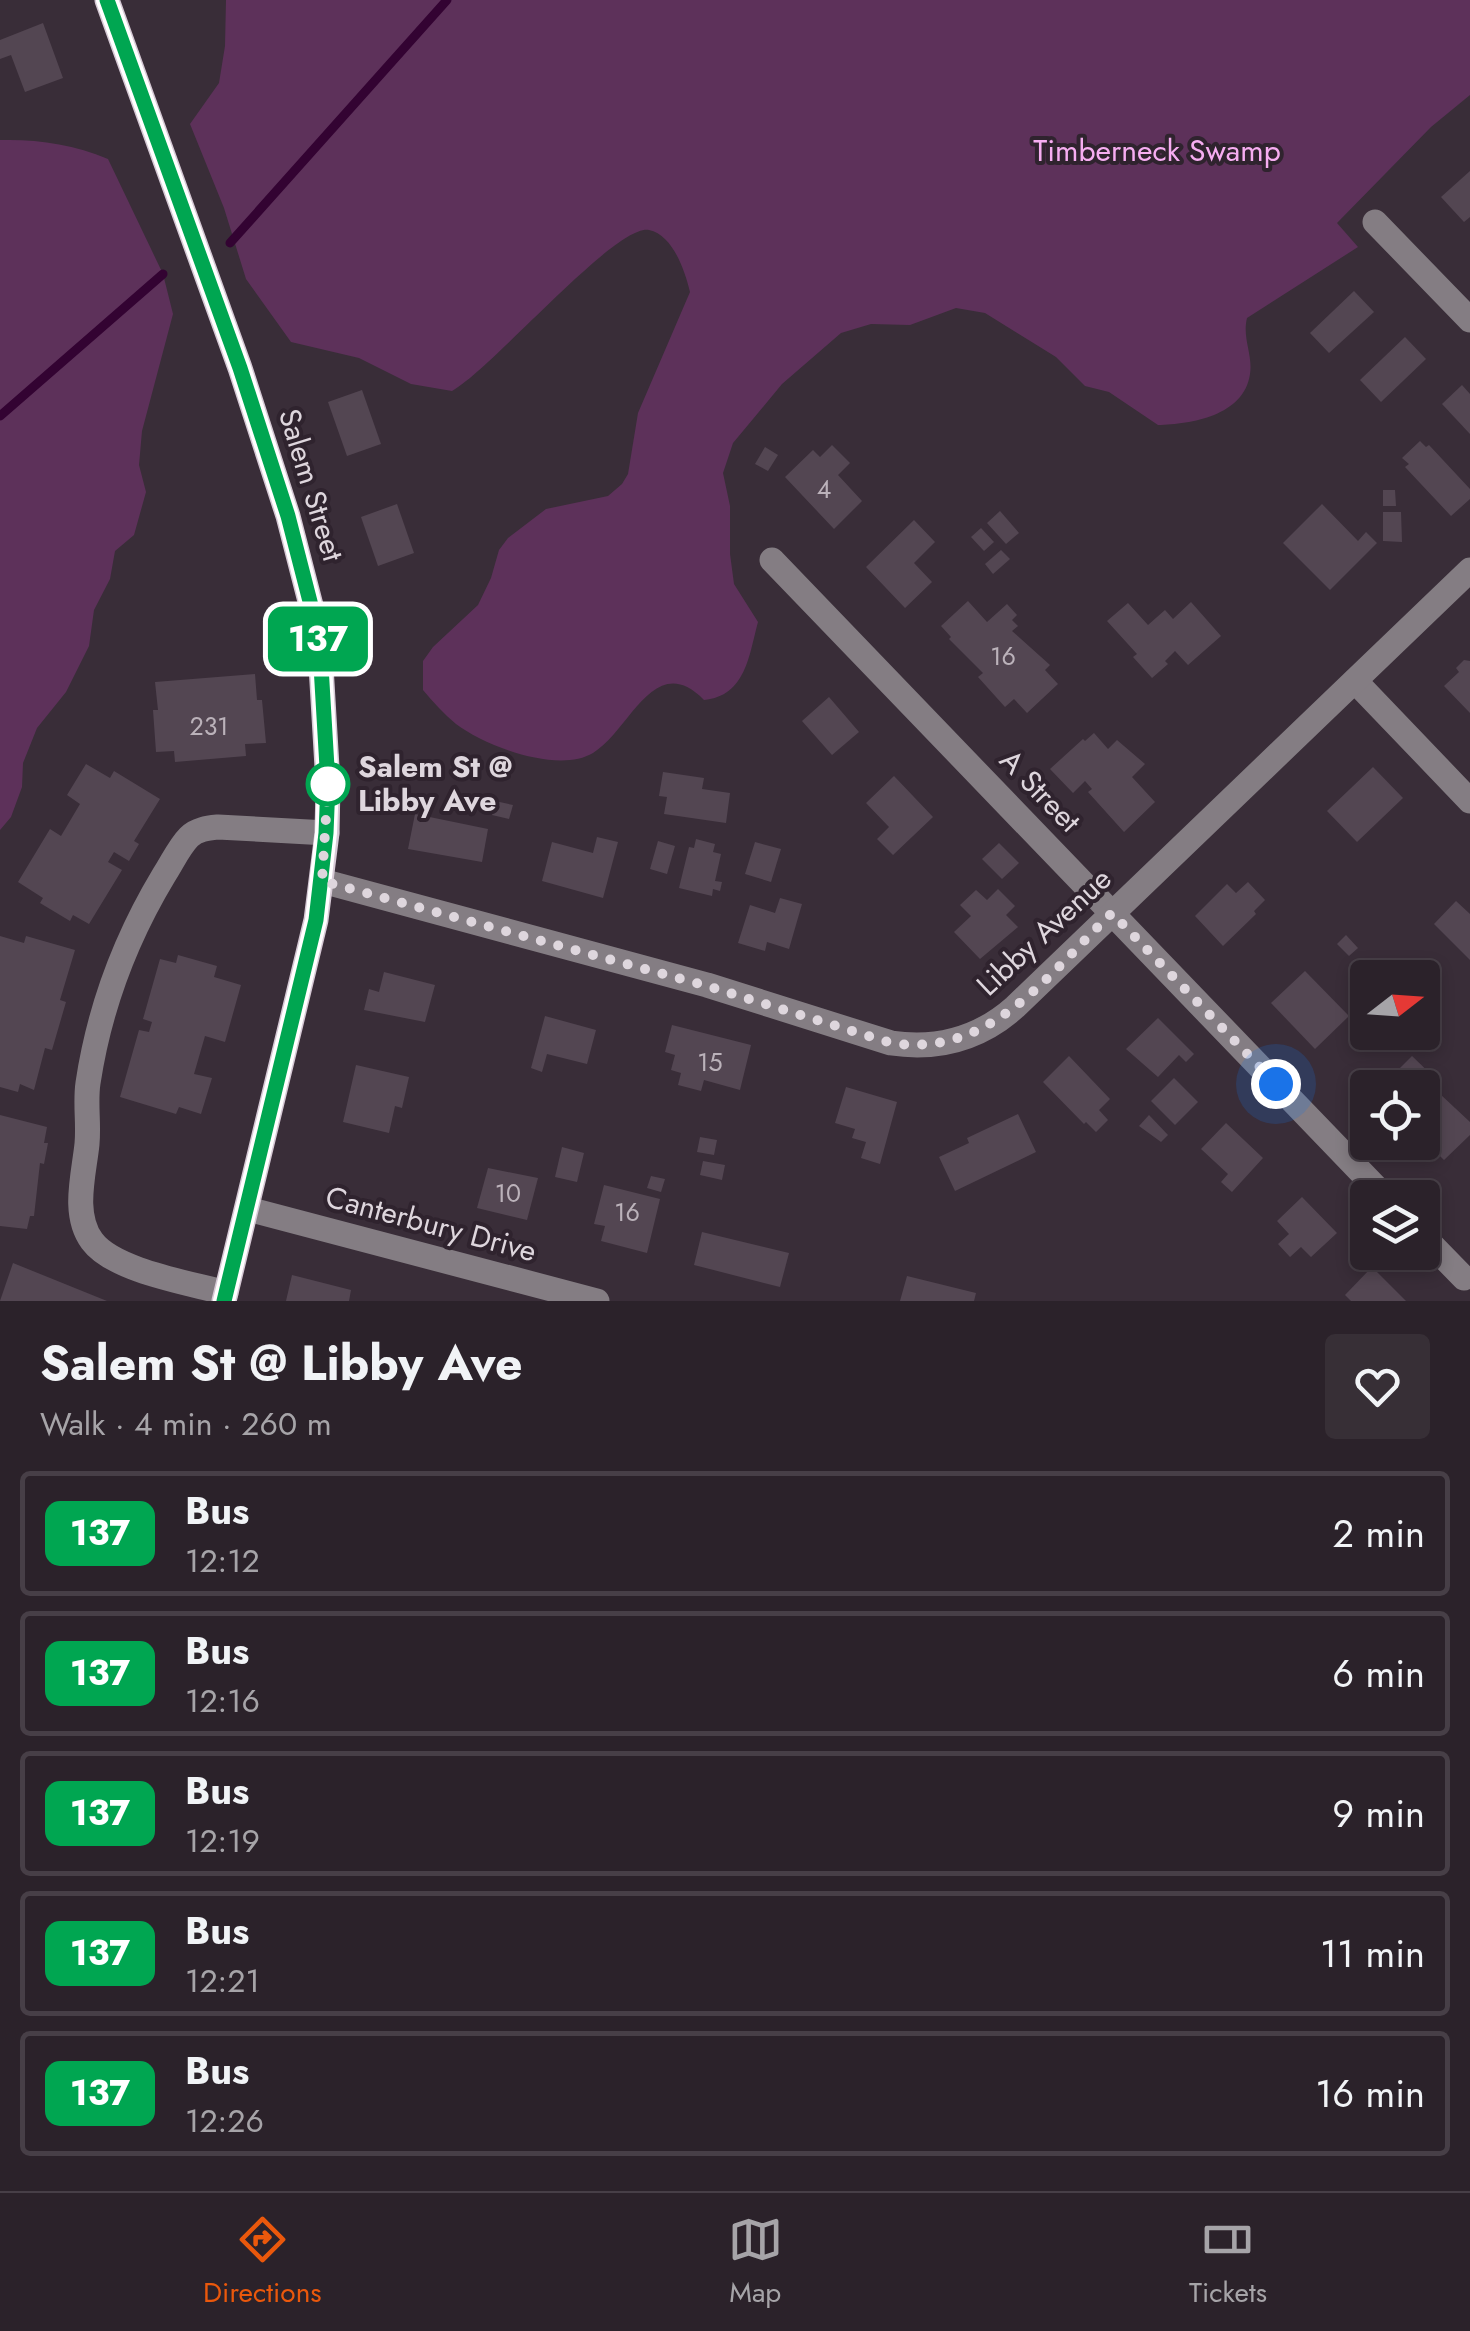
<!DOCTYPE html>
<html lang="en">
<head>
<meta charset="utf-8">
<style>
  :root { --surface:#2b222a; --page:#372f36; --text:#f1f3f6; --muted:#a6a4a8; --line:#473f47; --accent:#ea580c }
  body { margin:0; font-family:Jost,sans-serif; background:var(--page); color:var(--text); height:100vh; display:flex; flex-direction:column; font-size:38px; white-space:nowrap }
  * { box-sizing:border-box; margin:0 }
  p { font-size:32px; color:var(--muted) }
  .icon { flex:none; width:55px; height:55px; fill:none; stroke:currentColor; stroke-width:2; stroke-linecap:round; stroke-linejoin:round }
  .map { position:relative; height:1301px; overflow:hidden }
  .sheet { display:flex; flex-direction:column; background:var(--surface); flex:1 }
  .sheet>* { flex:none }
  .badge { padding:0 20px; border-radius:15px; font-size:35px; line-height:65px }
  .needle { width:65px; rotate:73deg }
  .tools { position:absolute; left:1350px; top:960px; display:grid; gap:20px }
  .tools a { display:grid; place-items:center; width:90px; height:90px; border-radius:10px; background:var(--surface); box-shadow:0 5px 15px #0003,0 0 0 2px var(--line); font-size:50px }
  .you { position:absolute; width:50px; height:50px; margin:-25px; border:8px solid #fff; border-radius:50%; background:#1a73e8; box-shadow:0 0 0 15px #1a73e833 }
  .map>.badge { position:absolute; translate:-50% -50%; box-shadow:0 0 0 5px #fff }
  .round { display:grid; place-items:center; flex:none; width:105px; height:105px; border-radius:10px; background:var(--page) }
  .head { display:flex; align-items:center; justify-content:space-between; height:170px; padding:0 40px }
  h1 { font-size:48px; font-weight:700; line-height:75px }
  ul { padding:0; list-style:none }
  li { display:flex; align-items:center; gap:30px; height:125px; margin:0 20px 15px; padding:0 20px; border:5px solid var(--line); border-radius:10px }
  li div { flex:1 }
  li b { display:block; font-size:38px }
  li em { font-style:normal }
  li .badge { min-width:110px; font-weight:700; text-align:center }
  .tab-bar { display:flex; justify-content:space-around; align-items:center; height:140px; border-top:2px solid var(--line); background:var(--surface); font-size:28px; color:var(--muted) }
  .tab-bar a { display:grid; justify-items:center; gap:5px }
  .tab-bar .current { color:var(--accent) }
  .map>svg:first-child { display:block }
  .green { fill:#5d315a }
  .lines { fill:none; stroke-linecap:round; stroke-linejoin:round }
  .stream { stroke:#330332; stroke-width:9 }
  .building { fill:#534652 }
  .minor { stroke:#847d83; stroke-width:25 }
  .major { stroke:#d6c9d5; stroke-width:25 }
  .line-casing { stroke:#fff; stroke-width:22 }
  .line { stroke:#00a651; stroke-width:15 }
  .walk { stroke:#ded6dd; stroke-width:10; stroke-dasharray:0 18 }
  .stop-dot { fill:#fff; stroke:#00a651; stroke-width:5 }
  .labels { text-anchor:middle; stroke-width:8; stroke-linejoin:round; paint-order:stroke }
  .number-label { font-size:25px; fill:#bbb2ba }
  .park-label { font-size:30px; fill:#f6adf1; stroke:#2f232e }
  .street-label { font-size:30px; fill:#ded6dd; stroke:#2f232e }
  .stop-label { font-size:30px; font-weight:bold; fill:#ded6dd; stroke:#2f232e; text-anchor:start }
</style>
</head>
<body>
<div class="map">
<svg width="1470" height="1301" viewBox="0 0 1470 1301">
  <rect width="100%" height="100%" fill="#392d38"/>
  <g class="green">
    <path d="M 226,0 L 1470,0 L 1470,95 L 1431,127 L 1337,223 L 1358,247 L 1247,318 C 1242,338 1253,355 1250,374 C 1244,416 1191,424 1158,425 L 1109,392 L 1085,386 L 1056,357 L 985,313 L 956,308 L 910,325 L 871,324 L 841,333 L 782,384 L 758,413 L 733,443 L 723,473 L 730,506 L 730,554 L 734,584 L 758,622 C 749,655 746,696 704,700 C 654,649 630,731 593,753 C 558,774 485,746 456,724 C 444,714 433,702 423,690 L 423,661 L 433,647 L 478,605 L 491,578 L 499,550 L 508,538 L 546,509 L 608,496 L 622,484 L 628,474 L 638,413 L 690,292 C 685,271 673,235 649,230 C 616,223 491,370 452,391 L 411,384 L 359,358 L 291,342 L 246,279 L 224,208 L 190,124 L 219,83 L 225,46 Z"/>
    <path d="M 0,140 C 37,139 73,144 108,159 L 163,274 L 173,314 L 142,431 L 139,465 L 146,492 L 134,535 L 115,551 L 110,579 L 94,610 L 89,646 L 66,692 L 37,728 L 23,763 L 22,787 L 11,817 L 0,830 Z"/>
  </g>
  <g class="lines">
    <g class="stream">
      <polyline points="230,243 447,0"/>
      <polyline points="0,416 163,274"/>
    </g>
  </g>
  <g class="building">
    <polygon points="43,23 63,78 25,92 11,55 0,59 0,40"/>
    <polygon points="1470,171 1470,217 1464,222 1441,197"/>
    <polygon points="1354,291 1374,312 1329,353 1310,333"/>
    <polygon points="1405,337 1426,359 1381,402 1360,380"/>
    <polygon points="1462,385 1470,394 1470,434 1442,404"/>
    <polygon points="362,390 381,444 347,456 328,402"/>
    <polygon points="1420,441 1426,447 1429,445 1470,489 1470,499 1451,516 1405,467 1409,464 1402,458"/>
    <polygon points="832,445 850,463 838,475 862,501 834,529 785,477 813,450 820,457"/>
    <polygon points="765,447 778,455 768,471 755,464"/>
    <polygon points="1383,490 1395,490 1396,506 1383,506"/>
    <polygon points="397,504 414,553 378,566 361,517"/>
    <polygon points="1322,504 1358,541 1366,532 1377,543 1330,590 1283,543"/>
    <polygon points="1000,511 1019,533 1006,544 987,523"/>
    <polygon points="1383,512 1401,512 1402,542 1383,541"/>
    <polygon points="914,520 935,542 914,563 932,582 905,608 866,567"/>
    <polygon points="981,528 994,542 984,551 971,537"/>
    <polygon points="1001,550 1010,559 993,574 985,564"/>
    <polygon points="968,601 987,622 1007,604 1017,615 1012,620 1018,626 1012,631 1050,665 1045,670 1058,684 1027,713 1014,699 1005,707 978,677 983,673 949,639 951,637 941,626"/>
    <polygon points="1191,602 1221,636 1188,665 1175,651 1165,661 1168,664 1152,678 1133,657 1137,654 1107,621 1128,603 1148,625 1165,610 1173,619"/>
    <polygon points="1464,660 1470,661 1470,713 1444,686 1459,672 1456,668"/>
    <polygon points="255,674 257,700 262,700 266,743 245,744 246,756 175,762 174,751 156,752 153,710 158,710 155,682"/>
    <polygon points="829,697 859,732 832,755 802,721"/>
    <polygon points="1094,733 1108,749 1117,740 1145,764 1132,777 1155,802 1124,832 1088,792 1092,789 1085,781 1073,793 1050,769 1083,739 1085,741"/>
    <polygon points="86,764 110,778 114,771 160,799 134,841 139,844 129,861 114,852 108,862 122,870 89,924 73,915 70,921 40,903 43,898 18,882 50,829 61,836 80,804 67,795"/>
    <polygon points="1373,767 1403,798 1357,842 1327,811"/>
    <polygon points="663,772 704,778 702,789 730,793 726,823 664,814 667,797 659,796"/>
    <polygon points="894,776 933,817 893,855 877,839 889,827 866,803"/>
    <polygon points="495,801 513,805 509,819 492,815"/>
    <polygon points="415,814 488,829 482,862 408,849"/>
    <polygon points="597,837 618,842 603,898 542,881 552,842 593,853"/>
    <polygon points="696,839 715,844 713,852 721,854 715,881 722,882 720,891 713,889 712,896 679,888 689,847 694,848"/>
    <polygon points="658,841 675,846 667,874 650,869"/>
    <polygon points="755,842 781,849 771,882 745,874"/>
    <polygon points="999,843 1019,863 1002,879 982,859"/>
    <polygon points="1248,882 1265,900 1254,911 1256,914 1223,946 1195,916 1227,884 1236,893"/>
    <polygon points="998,889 1015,906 1006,915 1018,927 980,959 954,932 971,916 960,905 976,890 987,900"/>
    <polygon points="780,898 802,904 789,949 767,942 765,951 738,943 750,905 775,913"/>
    <polygon points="1456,901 1470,914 1470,960 1434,924"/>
    <polygon points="1346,935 1358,948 1349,956 1337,944"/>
    <polygon points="0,936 24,943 26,936 75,950 60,1000 66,1002 52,1050 45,1048 34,1090 20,1084 18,1092 0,1087"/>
    <polygon points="178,955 217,966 214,977 241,985 225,1042 205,1036 194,1074 212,1078 201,1114 179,1107 176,1114 120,1097 139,1030 149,1032 152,1022 143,1019 160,959 176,963"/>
    <polygon points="1305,971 1349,1016 1315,1049 1271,1003"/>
    <polygon points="384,972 435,985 425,1022 364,1010 369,989 379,992"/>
    <polygon points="545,1016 596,1030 587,1064 547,1054 542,1072 531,1068"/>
    <polygon points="1158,1018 1194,1054 1186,1062 1179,1055 1158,1077 1126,1049"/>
    <polygon points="672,1025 751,1045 740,1090 704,1080 701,1091 678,1085 681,1073 671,1070 675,1055 665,1052"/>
    <polygon points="1069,1056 1110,1099 1099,1110 1108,1120 1096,1132 1086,1122 1084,1124 1043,1082"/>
    <polygon points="1412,1056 1441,1084 1422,1103 1422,1088 1394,1088 1387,1081"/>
    <polygon points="356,1065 409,1077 402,1108 395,1106 389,1133 343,1122"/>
    <polygon points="1174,1078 1198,1102 1175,1125 1151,1101"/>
    <polygon points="846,1087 897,1102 880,1164 861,1158 866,1142 852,1138 855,1129 835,1123"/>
    <polygon points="1440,1094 1470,1122 1470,1135 1444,1160 1430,1146 1427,1149 1422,1144 1422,1130 1435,1118 1426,1108"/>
    <polygon points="1018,1114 1036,1152 955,1191 939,1157 969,1143 967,1138"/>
    <polygon points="0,1115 47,1127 44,1143 48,1143 44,1164 40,1163 34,1216 30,1216 27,1229 0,1226"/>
    <polygon points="1149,1115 1168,1135 1161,1142 1139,1126"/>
    <polygon points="1226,1123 1263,1158 1232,1192 1221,1182 1228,1174 1201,1149"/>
    <polygon points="700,1137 717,1140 714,1155 697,1152"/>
    <polygon points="562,1147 584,1153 577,1182 555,1177"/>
    <polygon points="703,1161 725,1165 722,1180 700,1175"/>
    <polygon points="488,1168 538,1178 527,1220 477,1208"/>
    <polygon points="651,1176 665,1179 661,1192 647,1188"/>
    <polygon points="604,1185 660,1199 647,1253 601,1241 605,1226 594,1224"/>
    <polygon points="1302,1197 1337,1233 1311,1257 1301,1247 1290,1257 1278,1244 1289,1234 1277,1221"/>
    <polygon points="702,1232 789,1253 780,1287 694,1265"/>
    <polygon points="13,1263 107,1301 0,1301"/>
    <polygon points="1372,1267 1406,1301 1351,1301 1345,1295"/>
    <polygon points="292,1275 351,1290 349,1301 286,1301"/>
    <polygon points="907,1276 976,1293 974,1301 900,1301"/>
  </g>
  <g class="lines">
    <g class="minor">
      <polyline points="1375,222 1470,320"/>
      <polyline points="772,560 1386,1198"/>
      <polyline points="1355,681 1470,801"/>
      <path d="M 322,881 L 707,985 L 891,1043 C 938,1050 979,1039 1015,1007 L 1470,570"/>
      <polyline points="248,1209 597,1301"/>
      <polyline points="1422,1235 1464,1278"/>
      <path d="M 226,1293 C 190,1283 114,1271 92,1241 C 72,1214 84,1174 87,1144 C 89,1123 85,1103 88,1083 C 99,1010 126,938 164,875 C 172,863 179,847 189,837 C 197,829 208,828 218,827 L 327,833"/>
    </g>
    <polyline class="major" points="107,0 240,368 288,516 314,617 321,666 328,784 327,833 316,920 224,1301"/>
  </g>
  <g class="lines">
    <g class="line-casing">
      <polyline id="line" points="107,0 240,368 288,516 314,617 321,666 328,784 326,833 316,920 224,1301"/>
    </g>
    <use href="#line" class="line"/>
    <path class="walk" d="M 328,784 L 322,881 L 707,986 L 891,1043 C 991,1058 1047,975 1112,913 L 1276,1084"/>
  </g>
  <circle class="stop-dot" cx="328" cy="784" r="20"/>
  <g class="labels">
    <g class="number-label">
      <text x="824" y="498">4</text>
      <text x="1003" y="665">16</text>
      <text x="209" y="735">231</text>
      <text x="710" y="1071">15</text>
      <text x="508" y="1202">10</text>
      <text x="627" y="1221">16</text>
    </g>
    <g class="park-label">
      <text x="1157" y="161">Timberneck Swamp</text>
    </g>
    <g class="street-label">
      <text transform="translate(311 485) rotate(73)" y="10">Salem Street</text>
      <text transform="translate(1040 791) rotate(46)" y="10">A Street</text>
      <text transform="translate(1044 932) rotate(-43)" y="10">Libby Avenue</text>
      <text transform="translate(431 1224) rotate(15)" y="10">Canterbury Drive</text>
    </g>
    <g class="stop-label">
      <text x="358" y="777">Salem St @<tspan x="358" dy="34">Libby Ave</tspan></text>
    </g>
  </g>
</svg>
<div class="tools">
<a><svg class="needle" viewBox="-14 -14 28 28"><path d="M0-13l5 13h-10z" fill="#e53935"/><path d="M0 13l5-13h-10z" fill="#a6a4a8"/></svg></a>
<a><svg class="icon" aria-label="locate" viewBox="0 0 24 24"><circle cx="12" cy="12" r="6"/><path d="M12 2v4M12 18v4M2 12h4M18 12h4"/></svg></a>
<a><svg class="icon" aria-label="layers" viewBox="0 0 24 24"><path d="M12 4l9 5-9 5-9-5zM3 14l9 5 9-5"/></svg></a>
</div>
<div class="you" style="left:1276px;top:1084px"></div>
<b class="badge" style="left:318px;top:639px;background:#00a651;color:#fff">137</b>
</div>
<section class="sheet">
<div class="head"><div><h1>Salem St @ Libby Ave</h1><p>Walk · 4 min · 260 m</p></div><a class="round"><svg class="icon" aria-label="heart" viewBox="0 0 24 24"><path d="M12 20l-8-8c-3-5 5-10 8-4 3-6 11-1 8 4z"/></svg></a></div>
<ul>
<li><span class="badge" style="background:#00a651;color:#fff">137</span><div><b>Bus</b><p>12:12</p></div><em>2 min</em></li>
<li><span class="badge" style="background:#00a651;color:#fff">137</span><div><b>Bus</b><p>12:16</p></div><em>6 min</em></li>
<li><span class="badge" style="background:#00a651;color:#fff">137</span><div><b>Bus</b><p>12:19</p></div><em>9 min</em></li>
<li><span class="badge" style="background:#00a651;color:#fff">137</span><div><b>Bus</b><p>12:21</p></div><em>11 min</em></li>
<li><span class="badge" style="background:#00a651;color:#fff">137</span><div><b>Bus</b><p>12:26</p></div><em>16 min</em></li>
</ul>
</section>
<nav class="tab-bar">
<a class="current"><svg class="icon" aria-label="directions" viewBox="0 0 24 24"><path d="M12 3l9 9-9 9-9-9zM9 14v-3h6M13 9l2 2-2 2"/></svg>Directions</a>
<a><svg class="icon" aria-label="map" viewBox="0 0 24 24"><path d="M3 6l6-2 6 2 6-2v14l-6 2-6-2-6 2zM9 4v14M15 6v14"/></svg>Map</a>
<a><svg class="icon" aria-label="tickets" viewBox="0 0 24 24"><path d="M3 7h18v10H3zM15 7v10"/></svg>Tickets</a>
</nav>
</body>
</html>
